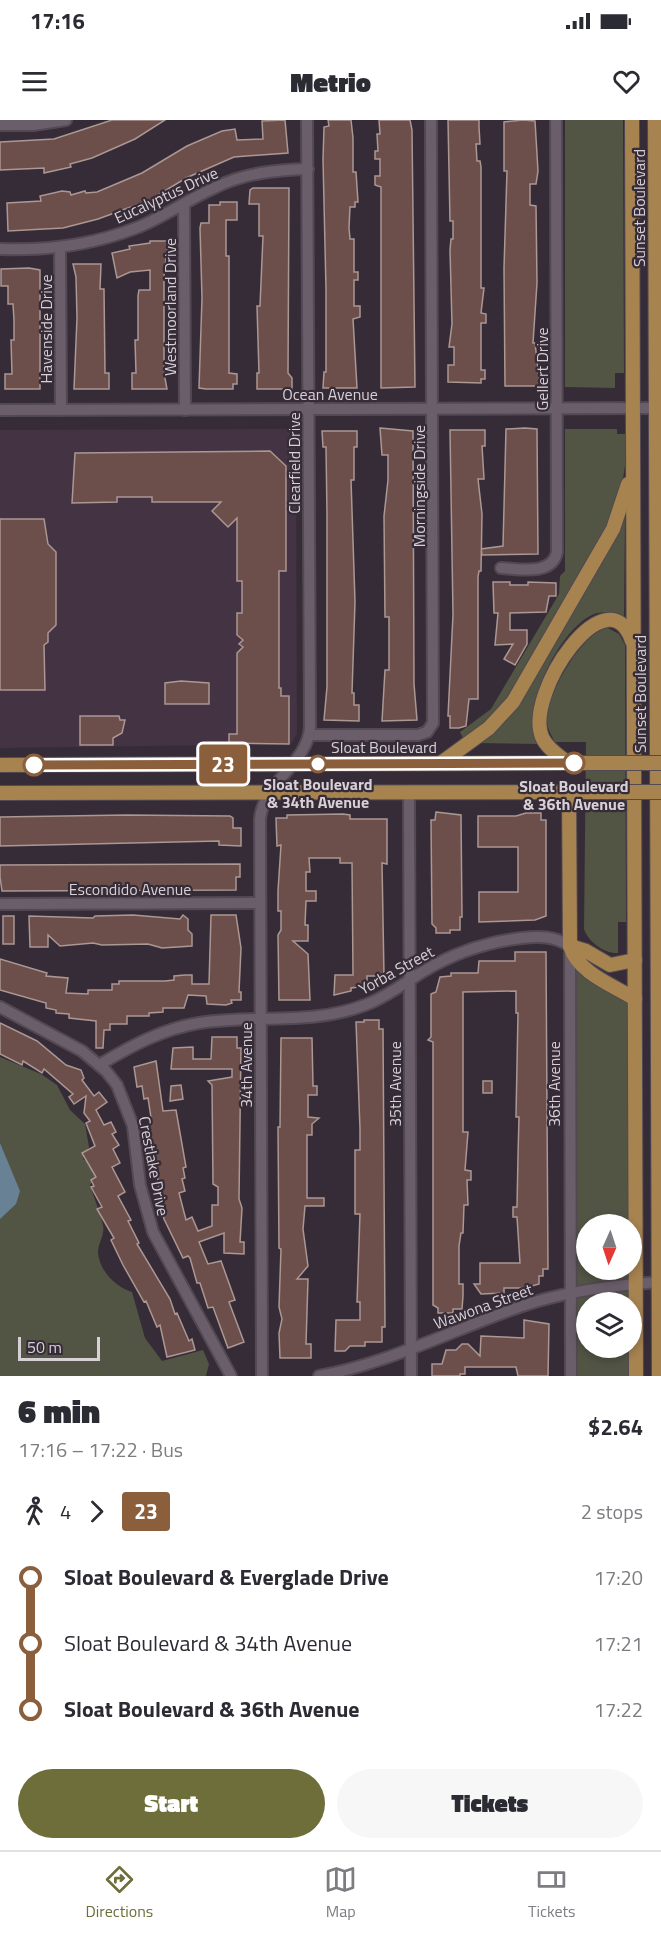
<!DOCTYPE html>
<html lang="en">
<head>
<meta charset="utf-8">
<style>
  :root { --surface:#fff; --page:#f7f7f7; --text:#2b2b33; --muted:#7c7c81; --line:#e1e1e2; --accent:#6d6e3a }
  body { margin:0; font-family:"Titillium Web",sans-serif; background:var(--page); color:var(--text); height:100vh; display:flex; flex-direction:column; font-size:22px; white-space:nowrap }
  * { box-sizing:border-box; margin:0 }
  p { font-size:20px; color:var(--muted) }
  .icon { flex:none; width:33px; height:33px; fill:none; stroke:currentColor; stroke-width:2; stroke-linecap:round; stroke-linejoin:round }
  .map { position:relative; height:1256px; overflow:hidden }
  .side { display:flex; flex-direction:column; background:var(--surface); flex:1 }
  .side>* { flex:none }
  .badge { padding:0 12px; border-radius:4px; font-size:21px; line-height:39px }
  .needle { width:39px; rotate:183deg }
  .fabs { position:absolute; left:576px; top:1094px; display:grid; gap:12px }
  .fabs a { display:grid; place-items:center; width:66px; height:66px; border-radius:50%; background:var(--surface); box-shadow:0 3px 9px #0003; font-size:30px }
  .scale { position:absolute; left:18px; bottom:15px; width:82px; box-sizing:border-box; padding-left:6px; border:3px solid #d7d0d7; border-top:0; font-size:16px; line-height:21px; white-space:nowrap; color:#d7d0d7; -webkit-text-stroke:4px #362c37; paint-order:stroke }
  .map>.badge { position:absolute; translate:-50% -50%; box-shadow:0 0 0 3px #fff }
  .legs { display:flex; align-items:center; gap:9px; height:66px; padding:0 18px; font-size:20px }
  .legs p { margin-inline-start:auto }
  .headline { display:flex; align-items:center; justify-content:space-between; height:102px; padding:0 18px }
  h1 { font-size:33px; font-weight:800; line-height:45px }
  .button { display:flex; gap:12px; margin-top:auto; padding:12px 18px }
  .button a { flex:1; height:69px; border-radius:36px; background:var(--accent); color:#fff; font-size:24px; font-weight:800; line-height:69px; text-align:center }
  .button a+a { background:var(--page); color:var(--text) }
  ul { padding:0 18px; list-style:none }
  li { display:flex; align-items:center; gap:21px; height:66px; font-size:22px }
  li i { display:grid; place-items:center; width:9px; height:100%; margin:0 8px; background:currentColor }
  li i::after { content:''; width:15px; height:15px; margin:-8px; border:4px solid; border-radius:50%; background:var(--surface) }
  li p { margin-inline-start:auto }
  li:first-child i { background:linear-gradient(#0000 50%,currentColor 0) }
  li:last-child i { background:linear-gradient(currentColor 50%,#0000 0) }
  .status { display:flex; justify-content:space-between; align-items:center; height:42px; padding:0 30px; background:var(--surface); direction:ltr }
  .status svg { height:16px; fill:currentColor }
  header { display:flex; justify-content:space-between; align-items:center; height:78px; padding:0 18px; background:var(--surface); font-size:27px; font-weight:800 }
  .tabs { display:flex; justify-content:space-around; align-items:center; height:84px; border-top:2px solid var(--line); background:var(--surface); font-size:16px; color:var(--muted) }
  .tabs a { display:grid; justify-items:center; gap:3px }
  .tabs .selected { color:var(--accent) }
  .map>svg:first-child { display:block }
  .built { fill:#433343 }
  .green { fill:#525444; fill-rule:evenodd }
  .water { fill:#698194 }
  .building { fill:#6c4f4a; stroke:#ab9794; stroke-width:1.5 }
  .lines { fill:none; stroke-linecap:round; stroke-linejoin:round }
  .minor-casing { stroke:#524952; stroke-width:14 }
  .major-casing { stroke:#524952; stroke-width:16 }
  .minor { stroke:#6a5e6a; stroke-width:10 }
  .major { stroke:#a78350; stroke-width:14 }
  .major-bridge-casing { stroke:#524952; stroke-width:16; stroke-linecap:butt }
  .major-bridge { stroke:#a78350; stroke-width:14 }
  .line-1-casing { stroke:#fff; stroke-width:14 }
  .line-1 { stroke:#8b5e3c; stroke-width:9 }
  .stop-1-dot { fill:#fff; stroke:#8b5e3c; stroke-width:3 }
  .labels { text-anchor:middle; stroke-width:4.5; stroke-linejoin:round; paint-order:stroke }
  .street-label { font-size:16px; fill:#d7d0d7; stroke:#362c37 }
  .stop-label { font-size:16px; font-weight:bold; fill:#d7d0d7; stroke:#362c37 }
</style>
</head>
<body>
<div class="status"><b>17:16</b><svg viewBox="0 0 49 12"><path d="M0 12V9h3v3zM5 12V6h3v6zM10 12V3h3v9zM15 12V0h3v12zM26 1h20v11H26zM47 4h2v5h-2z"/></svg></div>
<header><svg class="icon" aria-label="menu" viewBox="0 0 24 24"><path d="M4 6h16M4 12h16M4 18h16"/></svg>Metrio<svg class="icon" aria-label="heart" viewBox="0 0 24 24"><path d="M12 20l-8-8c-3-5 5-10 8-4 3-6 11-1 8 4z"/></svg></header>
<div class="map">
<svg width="661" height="1256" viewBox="0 0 661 1256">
  <rect width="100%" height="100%" fill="#362c37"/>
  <polygon class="built" points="288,309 295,313 296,318 297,614 291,624 0,628 0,310"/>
  <g class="green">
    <polygon points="565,0 623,0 624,253 615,253 615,268 565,267"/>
    <polygon points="565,309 617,309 617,314 625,314 625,346 621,371 611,398 506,579 494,596 463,618 460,612 491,589 559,474 560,456 565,451"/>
    <path d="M 625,396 L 624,498 C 615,495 607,491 597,493 C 562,503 518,591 537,624 L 477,623 L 506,601 L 528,568 Z"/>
    <path d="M 608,508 L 619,514 L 625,525 L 626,802 L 618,802 L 618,833 C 605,834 588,822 584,809 L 586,622 L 555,622 C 551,614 547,609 547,600 C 546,576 583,510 608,508 Z"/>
    <path d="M 579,850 L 635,879 L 636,1256 L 570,1256 L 570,851 ZM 586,1104 L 632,1104 L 632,1149 L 586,1149 ZM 586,1182 L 632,1182 L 632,1227 L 586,1227 Z"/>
    <path d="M 0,937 L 41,954 L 57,965 L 70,990 L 85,1004 L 89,1027 L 83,1039 L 93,1044 L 96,1055 L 90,1065 C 94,1078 100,1092 103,1105 C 105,1116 98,1122 98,1132 C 99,1151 116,1167 132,1172 L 145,1218 L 162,1241 L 203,1230 L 209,1244 L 206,1256 L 0,1256 Z"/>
  </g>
  <polygon class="water" points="0,1023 20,1071 16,1084 0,1099"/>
  <g class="building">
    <polygon points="112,0 165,0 135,19 92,38 70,44 71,47 44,53 44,48 0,50 0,22 54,19"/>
    <polygon points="285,0 288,33 234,37 186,58 150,80 98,99 63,108 8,111 7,83 41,81 40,76 62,71 70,72 71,75 85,71 86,73 97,72 142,53 187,26 222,11 235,9 237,20 263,19 262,1"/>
    <polygon points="328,0 351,0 353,18 353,52 356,52 358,82 355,82 355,87 350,87 349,108 350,119 354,119 354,152 358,152 358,160 354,160 354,186 360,186 360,197 353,199 357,268 323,268 324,252 326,252 326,169 323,40 324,7 329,6"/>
    <polygon points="379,0 410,0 412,10 415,267 381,268 381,67 375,65 375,56 380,56 380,39 375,39 375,31 378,31 377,14 380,14"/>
    <polygon points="448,0 479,0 479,7 480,24 476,24 477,41 480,41 481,47 481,168 484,168 481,193 486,194 486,203 481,203 481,250 485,250 485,259 481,259 481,263 448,262 448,245 454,245 454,227 449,227 452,204 450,130 451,119 453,119 453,101 450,101"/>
    <polygon points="523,0 535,1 538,51 536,64 530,64 530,85 536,86 537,163 533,223 535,223 540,266 505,266 504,148 507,51 504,51 504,2"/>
    <polygon points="253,68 289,68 288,253 292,258 292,269 257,269 257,253 259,253 257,186 260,186 263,116 259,116 259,84 249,84 250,70"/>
    <polygon points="220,82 237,82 237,100 226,100 226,136 229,136 229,253 237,254 237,264 233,264 233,269 206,269 199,268 202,178 200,108 201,103 209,103 209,85 220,85"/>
    <polygon points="150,121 168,121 164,156 164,253 167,269 132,269 132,253 136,253 135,220 138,220 138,176 139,170 150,170 150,150 130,152 117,158 112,133 130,129 129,126 150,123"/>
    <polygon points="73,144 101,144 100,169 104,169 105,253 109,253 109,269 74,269 77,198 76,157"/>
    <polygon points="29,148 40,150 40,269 5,269 5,254 12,254 11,220 14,220 14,200 13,184 8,184 8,166 1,166 1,149"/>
    <polygon points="380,308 413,311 414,564 417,600 382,601 385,550 389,550 389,497 385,497 384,396 388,360 388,335 382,335"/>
    <polygon points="525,308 537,309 538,434 482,435 481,429 503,426 506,309"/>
    <polygon points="450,310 485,310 485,326 482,326 484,359 478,359 482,394 481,451 479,451 478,457 478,579 469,579 466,606 459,608 450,608 450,596 448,596 453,495"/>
    <polygon points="322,311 357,311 357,327 354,327 354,360 351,360 355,482 352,573 354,573 354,585 359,585 359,601 324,600 327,567 327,394 326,327 323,327"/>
    <polygon points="270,331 286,346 286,451 279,451 279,568 281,568 281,576 289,576 289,624 229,623 229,614 237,614 237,533 243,527 239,524 243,520 237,515 237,493 242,493 242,461 237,461 237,398 228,407 212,391 221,382 152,382 152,377 117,377 117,382 72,383 75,333"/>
    <polygon points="0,399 44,399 48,424 56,432 56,505 48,513 48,522 44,525 45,570 0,570"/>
    <polygon points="493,462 510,462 510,465 528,465 528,462 556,463 556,476 549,476 546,492 510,493 510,510 527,510 527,524 515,545 504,539 513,524 495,525 498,493 494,493"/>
    <polygon points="181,561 209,563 209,584 165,584 165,563"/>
    <polygon points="80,596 119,596 120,600 125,600 122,613 113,618 113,625 80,625"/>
    <polygon points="436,692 461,695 462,797 460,797 460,810 450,810 450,813 436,813 436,808 432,804 431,700 435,700"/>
    <polygon points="526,693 541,693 541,700 546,700 546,796 535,800 479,802 479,772 518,772 518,727 478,727 478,696 516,696"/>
    <polygon points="343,694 350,695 350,699 387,699 387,744 382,743 384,856 367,856 367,866 351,868 351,871 334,875 335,855 353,855 352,743 340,743 340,738 309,738 310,752 306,752 306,771 316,771 316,781 306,781 305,805 308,805 308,821 293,821 308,834 310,880 279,880 278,815 281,810 281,791 278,791 278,771 281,725 277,726 276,698 287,698 287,695"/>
    <polygon points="126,695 230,696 233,698 233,708 241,708 241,726 219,725 219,721 0,726 0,697"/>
    <polygon points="240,744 240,757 236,757 236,770 2,771 0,757 0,745"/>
    <polygon points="133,795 180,799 183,795 188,799 188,810 192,814 192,826 162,828 148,824 102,825 93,823 60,826 48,815 48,827 30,827 29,796 93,798 95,796"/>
    <polygon points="211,795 236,795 241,828 239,872 241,872 241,880 231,880 232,883 226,885 207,884 206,876 188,875 184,888 163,888 163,892 149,893 149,896 127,896 127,904 110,904 110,910 104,910 103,928 96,928 96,901 69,898 69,894 56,893 56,890 46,888 46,883 0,870 0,839 47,853 46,856 68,858 66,873 88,874 88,870 112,870 112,864 119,864 119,861 165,861 174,860 174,856 185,855 192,855 192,864 209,864"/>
    <rect x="3" y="796" width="11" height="28"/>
    <polygon points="515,832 546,832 548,1149 543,1149 543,1156 539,1156 539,1164 525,1168 504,1168 504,1173 481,1174 474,1164 480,1164 480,1143 520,1143 517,1097 513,1097 513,1087 517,1087 518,1036 519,997 516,997 518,893 516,893 516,871 463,872 463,1012 468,1012 465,1050 471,1051 471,1060 467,1060 468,1085 464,1085 463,1113 461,1113 459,1126 459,1164 463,1164 463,1176 462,1189 453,1189 453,1193 438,1193 438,1188 433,1185 433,922 428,920 431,917 431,874 436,872 440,857 451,856 451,853 478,853 479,841 515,841"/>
    <polygon points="364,900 379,900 379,909 383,909 385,1207 382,1207 382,1222 365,1222 365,1226 350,1226 345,1231 335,1231 336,1200 360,1200 360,1182 357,1182 360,1094 355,1094 355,1030 360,1030 360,1009 356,902 364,902"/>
    <polygon points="0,903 37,921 66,945 81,950 84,958 82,960 94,976 99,972 107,982 96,990 104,1005 111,1002 116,1012 112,1014 119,1025 113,1029 120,1043 112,1047 125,1072 118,1076 131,1100 128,1101 139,1123 137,1124 170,1179 175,1194 177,1193 189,1221 192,1219 195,1230 167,1237 160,1205 157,1207 146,1181 144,1182 123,1145 111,1120 114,1118 97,1089 102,1087 91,1067 94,1066 91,1060 96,1057 82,1033 95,1026 86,1003 90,1001 84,993 86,976 74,984 69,977 73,974 44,949 42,953 23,941 22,945 0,934"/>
    <polygon points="212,917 237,917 237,928 241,928 239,1079 242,1088 240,1122 244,1122 244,1134 224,1133 224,1113 199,1122 208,1144 221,1141 235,1180 229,1182 244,1222 228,1228 213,1187 208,1188 200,1163 197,1163 190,1138 188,1136 183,1138 164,1099 156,1068 159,1067 149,1005 152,1004 148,978 144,979 142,966 137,967 134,947 156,941 163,991 176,990 186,1047 183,1048 185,1058 182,1059 185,1071 179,1073 186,1100 192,1097 198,1111 212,1106 212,1085 218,1085 218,1067 213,1064 212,965 208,961 232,957 232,949 171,949 173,928 193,927 193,939 211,939"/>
    <polygon points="281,918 312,918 313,966 317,966 317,975 308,975 308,997 319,998 312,1004 312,1015 307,1015 307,1078 324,1078 324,1086 305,1086 303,1109 308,1146 297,1159 308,1159 306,1224 311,1224 311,1238 280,1238 279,1213 282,1199 279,1187 281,1129 279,1128 278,1007 280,1007"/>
    <rect x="483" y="961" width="9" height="12"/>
    <polygon points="181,965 183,979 170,981 171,966"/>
    <polygon points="524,1200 549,1204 548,1256 518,1256 516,1247 465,1247 465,1254 460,1254 460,1256 432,1256 432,1244 442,1244 446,1230 456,1230 462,1224 468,1224 480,1236 481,1216 524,1218"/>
  </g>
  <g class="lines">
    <g class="minor-casing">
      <g id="minor">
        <polyline points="0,5 33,5 66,0"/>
        <polyline points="184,84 185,290"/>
        <polyline points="60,127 61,290"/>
        <path d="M 0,129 C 46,131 92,125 136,108 C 164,97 187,80 214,68 C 244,53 275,50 308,49"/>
        <polyline points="0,290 661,288"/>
        <path d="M 501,448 C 520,449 552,456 557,432 L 556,0"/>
        <polyline points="309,615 418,615 427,612 433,603 431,0"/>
        <polyline points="409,672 411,1256"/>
        <polyline points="0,784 260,783"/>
        <polyline points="0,887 82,931 106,951 117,965 133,1006 140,1065 153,1112 231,1256"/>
        <path d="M 99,945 C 131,926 162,909 199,903 C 255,894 310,906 365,885 C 387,877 404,863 424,851 C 454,833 487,822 522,818 C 540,816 554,816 570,826 L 571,1256"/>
        <path d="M 262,1256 L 260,699 C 264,661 308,643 310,607 L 307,0"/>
        <path d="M 319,1256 C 390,1243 454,1209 522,1186 C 566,1171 614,1165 661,1162"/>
      </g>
    </g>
    <g class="major-casing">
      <g id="major">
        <polyline points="632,0 636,1256"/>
        <polyline points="655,0 659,1256"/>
        <polyline points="441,643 489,608 513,582 613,409 628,364"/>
        <path d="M 568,643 C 558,635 547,628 542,617 C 524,573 608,451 632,521"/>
        <polyline points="0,645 585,643"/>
        <path d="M 569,672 L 570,826 C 578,853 613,865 635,879"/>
        <polyline points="0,673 614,672"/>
        <polyline points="570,826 586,831 610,845 635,840"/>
      </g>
    </g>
    <use href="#minor" class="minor"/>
    <use href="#major" class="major"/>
    <g class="major-bridge-casing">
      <g id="major-bridge">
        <polyline points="585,643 661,643"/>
        <polyline points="614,672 661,672"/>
      </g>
    </g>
    <use href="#major-bridge" class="major-bridge"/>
  </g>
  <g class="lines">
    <g class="line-1-casing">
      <polyline id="line-1" points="34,645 574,643"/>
    </g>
    <use href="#line-1" class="line-1"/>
  </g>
  <g class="stop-1-dot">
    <circle cx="574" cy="643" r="10"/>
    <circle cx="318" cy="644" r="8"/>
    <circle cx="34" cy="645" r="10"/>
  </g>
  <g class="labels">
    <g class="street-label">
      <text transform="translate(166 75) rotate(-25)" y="6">Eucalyptus Drive</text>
      <text transform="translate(639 88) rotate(-90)" y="6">Sunset Boulevard</text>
      <text transform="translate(170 187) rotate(-90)" y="6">Westmoorland Drive</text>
      <text transform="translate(46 209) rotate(-90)" y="6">Havenside Drive</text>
      <text transform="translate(542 249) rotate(-90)" y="6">Gellert Drive</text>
      <text x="330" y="280">Ocean Avenue</text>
      <text transform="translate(294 343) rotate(-90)" y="6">Clearfield Drive</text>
      <text transform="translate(419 366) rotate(-90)" y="6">Morningside Drive</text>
      <text transform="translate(640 574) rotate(-90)" y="6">Sunset Boulevard</text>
      <text x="384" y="633">Sloat Boulevard</text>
      <text x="130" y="775">Escondido Avenue</text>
      <text transform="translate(396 850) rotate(-29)" y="6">Yorba Street</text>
      <text transform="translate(246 945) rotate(-90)" y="6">34th Avenue</text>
      <text transform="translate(395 964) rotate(-90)" y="6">35th Avenue</text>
      <text transform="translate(554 964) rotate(-90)" y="6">36th Avenue</text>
      <text transform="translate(154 1046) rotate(79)" y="6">Crestlake Drive</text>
      <text transform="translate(483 1186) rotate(-20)" y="6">Wawona Street</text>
    </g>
    <g class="stop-label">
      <text x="318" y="670">Sloat Boulevard<tspan x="318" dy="18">&amp; 34th Avenue</tspan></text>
      <text x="574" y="672">Sloat Boulevard<tspan x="574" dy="18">&amp; 36th Avenue</tspan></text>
    </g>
  </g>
</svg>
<div class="fabs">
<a><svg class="needle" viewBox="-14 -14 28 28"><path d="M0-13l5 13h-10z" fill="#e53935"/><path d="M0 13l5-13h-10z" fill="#7c7c81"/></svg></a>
<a><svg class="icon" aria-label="layers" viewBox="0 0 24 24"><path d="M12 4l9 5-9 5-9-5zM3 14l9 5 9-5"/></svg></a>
</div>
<div class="scale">50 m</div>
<b class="badge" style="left:223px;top:644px;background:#8b5e3c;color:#fff">23</b>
</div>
<section class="side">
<div class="headline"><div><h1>6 min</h1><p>17:16 – 17:22 · Bus</p></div><b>$2.64</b></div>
<div class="legs"><svg class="icon" aria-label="walk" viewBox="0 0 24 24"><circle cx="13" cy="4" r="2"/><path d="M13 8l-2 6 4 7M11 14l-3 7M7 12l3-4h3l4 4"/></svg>4<svg class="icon" aria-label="forward" viewBox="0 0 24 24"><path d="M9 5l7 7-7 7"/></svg><b class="badge" style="background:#8b5e3c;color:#fff">23</b><p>2 stops</p></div>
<ul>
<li><i style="color:#8b5e3c"></i><b>Sloat Boulevard &amp; Everglade Drive</b><p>17:20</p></li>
<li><i style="color:#8b5e3c"></i><span>Sloat Boulevard &amp; 34th Avenue</span><p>17:21</p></li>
<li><i style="color:#8b5e3c"></i><b>Sloat Boulevard &amp; 36th Avenue</b><p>17:22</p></li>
</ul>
<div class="button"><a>Start</a><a>Tickets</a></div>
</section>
<nav class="tabs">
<a class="selected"><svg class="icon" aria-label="directions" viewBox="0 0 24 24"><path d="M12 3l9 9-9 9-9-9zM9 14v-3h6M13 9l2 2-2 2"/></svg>Directions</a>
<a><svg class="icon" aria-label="map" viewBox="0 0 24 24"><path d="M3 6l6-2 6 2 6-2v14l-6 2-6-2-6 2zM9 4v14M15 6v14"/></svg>Map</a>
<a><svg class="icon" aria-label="tickets" viewBox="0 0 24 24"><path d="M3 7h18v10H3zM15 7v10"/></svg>Tickets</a>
</nav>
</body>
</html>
